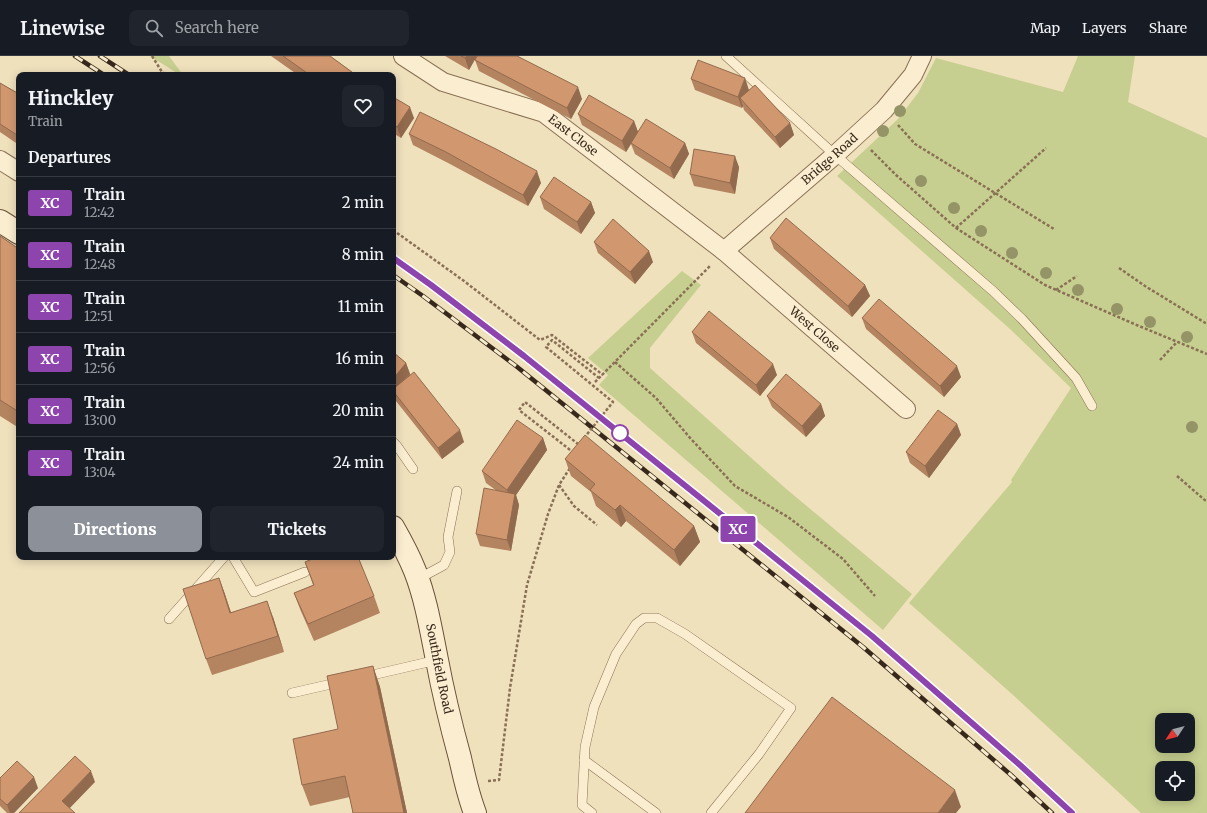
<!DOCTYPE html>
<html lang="en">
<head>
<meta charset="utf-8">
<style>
  :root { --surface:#171b24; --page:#20242c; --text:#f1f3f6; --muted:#9ea1a6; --line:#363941; --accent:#8c9099 }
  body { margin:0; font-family:Merriweather,serif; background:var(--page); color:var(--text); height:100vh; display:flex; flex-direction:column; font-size:15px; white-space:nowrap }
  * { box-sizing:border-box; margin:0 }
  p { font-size:13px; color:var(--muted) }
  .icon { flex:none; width:22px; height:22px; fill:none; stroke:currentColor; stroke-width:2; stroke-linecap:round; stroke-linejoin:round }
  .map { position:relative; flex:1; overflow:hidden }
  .drawer { position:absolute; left:16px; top:16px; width:380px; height:488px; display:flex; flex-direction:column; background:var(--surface); border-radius:8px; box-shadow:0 2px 10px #0003 }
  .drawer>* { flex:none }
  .badge { padding:0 8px; border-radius:3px; font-size:14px; line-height:26px }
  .needle { width:26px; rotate:234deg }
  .tools { position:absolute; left:1155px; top:657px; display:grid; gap:8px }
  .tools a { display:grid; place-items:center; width:40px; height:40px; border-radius:8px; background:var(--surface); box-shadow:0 2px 10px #0003; font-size:20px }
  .map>.badge { position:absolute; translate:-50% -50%; box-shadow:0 0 0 2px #fff }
  h2 { padding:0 12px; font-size:15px; line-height:36px }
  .round { display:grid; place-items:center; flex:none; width:42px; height:42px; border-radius:8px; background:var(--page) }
  .head { display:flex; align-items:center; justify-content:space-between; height:68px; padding:0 12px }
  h1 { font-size:19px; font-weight:800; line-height:30px }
  .primary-button { display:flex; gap:8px; margin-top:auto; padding:8px 12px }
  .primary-button a { flex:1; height:46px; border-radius:8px; background:var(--accent); color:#fff; font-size:16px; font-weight:800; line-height:46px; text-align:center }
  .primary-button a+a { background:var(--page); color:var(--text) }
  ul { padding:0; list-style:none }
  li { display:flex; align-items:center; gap:12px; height:52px; padding:0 12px; border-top:1px solid var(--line) }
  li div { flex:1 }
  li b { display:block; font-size:15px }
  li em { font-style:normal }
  li .badge { min-width:44px; font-weight:700; text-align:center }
  header { display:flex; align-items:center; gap:24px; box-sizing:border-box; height:56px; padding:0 20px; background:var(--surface); border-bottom:1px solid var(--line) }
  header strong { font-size:19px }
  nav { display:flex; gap:22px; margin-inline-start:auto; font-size:14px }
  .search { width:280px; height:36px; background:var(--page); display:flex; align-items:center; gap:10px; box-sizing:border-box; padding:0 14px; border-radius:8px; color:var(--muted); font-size:15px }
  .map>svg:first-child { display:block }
  .green { fill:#c7cf90; fill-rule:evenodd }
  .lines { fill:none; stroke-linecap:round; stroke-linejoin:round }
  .service-casing { stroke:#897055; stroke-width:10 }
  .minor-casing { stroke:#897055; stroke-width:20 }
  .secondary-casing { stroke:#6a5138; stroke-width:24 }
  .path { stroke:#897055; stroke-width:2.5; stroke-dasharray:3 2; stroke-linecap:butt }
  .service { stroke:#fbeed0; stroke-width:9 }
  .minor { stroke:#fbeed0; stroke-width:18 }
  .secondary { stroke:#fbeed0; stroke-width:22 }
  .rail-casing { stroke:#37281b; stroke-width:4.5 }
  .rail { stroke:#f7ebcc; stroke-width:3; stroke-dasharray:9; stroke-linecap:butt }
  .path-bridge { stroke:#897055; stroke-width:2.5; stroke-dasharray:3 2; stroke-linecap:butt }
  .tree { fill:#949467 }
  .wall { fill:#b48360 }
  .shaded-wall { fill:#926a4e }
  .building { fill:#d19870; stroke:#926a4e }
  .line-casing { stroke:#fff; stroke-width:9 }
  .line { stroke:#8e44ad; stroke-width:6 }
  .stop-dot { fill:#fff; stroke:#8e44ad; stroke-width:2 }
  .labels { text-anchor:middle; stroke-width:3.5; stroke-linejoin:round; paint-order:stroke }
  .street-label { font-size:12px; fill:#37281b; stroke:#f7ebcc }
</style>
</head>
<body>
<header>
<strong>Linewise</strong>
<div class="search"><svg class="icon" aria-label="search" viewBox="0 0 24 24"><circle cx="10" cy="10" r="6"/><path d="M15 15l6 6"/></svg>Search here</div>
<nav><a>Map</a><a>Layers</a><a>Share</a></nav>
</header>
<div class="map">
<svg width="1207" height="757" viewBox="0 0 1207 757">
  <rect width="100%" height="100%" fill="#f0e1bd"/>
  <g class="green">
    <polygon points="150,0 169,0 183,19 180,19"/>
    <path d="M 1078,0 L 1135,0 L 1128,46 L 1207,82 L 1207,757 L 1141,757 L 1013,639 L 909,547 L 1012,426 L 1011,424 L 1071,332 L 1010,273 L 837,120 L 898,63 L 918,37 L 936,2 L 1063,36 ZM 1162,664 L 1188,664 L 1188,690 L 1162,690 ZM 1162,712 L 1188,712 L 1188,738 L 1162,738 Z"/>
    <polygon points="682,215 701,229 650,292 650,312 784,431 912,538 883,574 599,329 608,319 588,302"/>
  </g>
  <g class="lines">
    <g class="service-casing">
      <g id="service">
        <polyline points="726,0 835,99 993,235 1022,263 1076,322 1092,350"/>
        <polyline points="393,386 397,390 413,413"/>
        <polyline points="233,501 254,536 305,516"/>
        <polyline points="418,523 444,509 450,496 448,481 457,435"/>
        <polyline points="169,563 224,501"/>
        <polyline points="364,621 437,604"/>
        <polyline points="292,637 340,626"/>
        <polyline points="584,704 656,757"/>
        <polyline points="592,757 582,749 585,691 594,651 616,598 636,568 644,562 657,562 685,578 791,652 759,698 711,757"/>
      </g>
    </g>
    <g class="minor-casing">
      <g id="minor">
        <path id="s1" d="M 403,0 L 443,26 L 544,57 L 724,195 L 906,353"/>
        <polyline points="0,104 19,116"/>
        <path id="s2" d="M 724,195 L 835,99 L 884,54 L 913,19 L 922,0"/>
      </g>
    </g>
    <g class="secondary-casing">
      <g id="secondary">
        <polyline points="0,165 19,177"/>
        <path id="s3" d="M 393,471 C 401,485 409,500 415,515 C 426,543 431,574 437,604 C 443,636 451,669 460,702 C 464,720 468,739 475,757"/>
      </g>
    </g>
    <g class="path">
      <polyline points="152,0 162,16 167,19"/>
      <polyline points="898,69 915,88 1054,173"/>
      <polyline points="871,94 896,119 956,172 1045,229 1139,270 1207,298"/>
      <polyline points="956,172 1046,92"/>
      <polyline points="393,174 464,225 540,284 552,279 603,319"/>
      <polyline points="1119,212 1145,230 1207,268"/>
      <polyline points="1056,234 1077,220"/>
      <polyline points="1160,304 1177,286"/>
      <polyline points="615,306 656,342 691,383 735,430 788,461 843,503 875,540"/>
      <polyline points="595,326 710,210"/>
      <polyline points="1177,420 1207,446"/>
      <polyline points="559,429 574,450 597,469"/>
      <polyline points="488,725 499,724 510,632 527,529 548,458 559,429 570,412"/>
    </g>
    <use href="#service" class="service"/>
    <use href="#minor" class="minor"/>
    <use href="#secondary" class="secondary"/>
    <g class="rail-casing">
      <g id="rail">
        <polyline points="75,0 104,19"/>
        <polyline points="100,0 129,19"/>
        <polyline points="393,202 431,229 524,300 872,580 1020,709 1072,757"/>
        <polyline points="393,219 423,240 516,310 863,591 1011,719 1052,757"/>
      </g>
    </g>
    <use href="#rail" class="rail"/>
    <g class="path-bridge">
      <polyline points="584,382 613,346 546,291 552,284 599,322"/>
      <polyline points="574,397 519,354 525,346 578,388 579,388"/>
    </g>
  </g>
  <g class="tree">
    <circle cx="900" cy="55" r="6"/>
    <circle cx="883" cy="75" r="6"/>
    <circle cx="921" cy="125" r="6"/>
    <circle cx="954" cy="152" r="6"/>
    <circle cx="981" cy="175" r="6"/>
    <circle cx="1012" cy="197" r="6"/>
    <circle cx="1046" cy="217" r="6"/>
    <circle cx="1078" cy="234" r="6"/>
    <circle cx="1117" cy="253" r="6"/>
    <circle cx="1150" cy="266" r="6"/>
    <circle cx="1187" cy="281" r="6"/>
    <circle cx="1192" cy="371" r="6"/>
  </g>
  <g class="wall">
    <polygon points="271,0 330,0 356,19 298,19"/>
    <polygon points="445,0 517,0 582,43 571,63 479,15 475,4 476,1 469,14"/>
    <polygon points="691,23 749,34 790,67 794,79 780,92 744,54 743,50 742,52 695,34"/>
    <polygon points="0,27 19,38 19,89 0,76"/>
    <polygon points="393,41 414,62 401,82 393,77"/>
    <polygon points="578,58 634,65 638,76 685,87 689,98 674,123 635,98 631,88 626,96 582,69"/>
    <polygon points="409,78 541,127 528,150 450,108 413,89"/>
    <polygon points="739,111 735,138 694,130 690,118"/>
    <polygon points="540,141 591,146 595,157 581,178 544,153"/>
    <polygon points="0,180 19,193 19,372 0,360"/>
    <polygon points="770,182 865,229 870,240 852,261 774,193"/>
    <polygon points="594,186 653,206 635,228 598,197"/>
    <polygon points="862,262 961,321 944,341 866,273"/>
    <polygon points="692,276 777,319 760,340 696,287"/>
    <polygon points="393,296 406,307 410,318 464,386 442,403 396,345 394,339 393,340"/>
    <polygon points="767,340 821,348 825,360 806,381 772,351"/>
    <polygon points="957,368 961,379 929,422 910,407 906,396"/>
    <polygon points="543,382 547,394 516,439 519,449 511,495 480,490 476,478 497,435 486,427 482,415"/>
    <polygon points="565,403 694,470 700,486 680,510 626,465 621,471 596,450 591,436 571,420"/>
    <polygon points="305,506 374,540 380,557 314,585 300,553 294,537 313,529"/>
    <polygon points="219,522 231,556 273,561 284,596 212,619 206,603"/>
    <polygon points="373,610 380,631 407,757 353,757 350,741 310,750 302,729 338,673"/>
    <polygon points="0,722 38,732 14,757 7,757 0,750"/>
  </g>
  <g class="shaded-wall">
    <polygon points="467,0 477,0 469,14 465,2"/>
    <polygon points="745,22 749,34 740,42 743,50 742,52 738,41"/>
    <polygon points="578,31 582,43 571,63 567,52"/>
    <polygon points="410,51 414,62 401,82 397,71"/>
    <polygon points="634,65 638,76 626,96 622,85"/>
    <polygon points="790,67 794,79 780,92 775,81"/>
    <polygon points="19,76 19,84 17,79"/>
    <polygon points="685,87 689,98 674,123 670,112"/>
    <polygon points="735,100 739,111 735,138 730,127"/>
    <polygon points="537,115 541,127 528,150 523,139"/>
    <polygon points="591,146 595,157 581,178 577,166"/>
    <polygon points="649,195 653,206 635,228 630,216"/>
    <polygon points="865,229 870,240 852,261 848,250"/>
    <polygon points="406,307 410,318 393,335 393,323"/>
    <polygon points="773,308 777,319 760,340 756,329"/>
    <polygon points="957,310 961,321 944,341 940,330"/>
    <polygon points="821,348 825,360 806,381 802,370"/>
    <polygon points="957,368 961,379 929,422 925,410"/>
    <polygon points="460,374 464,386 442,403 438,392"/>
    <polygon points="543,382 547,394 516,439 519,449 511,495 507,484 511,445 507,434"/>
    <polygon points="620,449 626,465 621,471 615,454"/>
    <polygon points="694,470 700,486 680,510 674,494"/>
    <polygon points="219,522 225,538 236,573 230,557"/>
    <polygon points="267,545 273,561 284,596 278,580"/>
    <polygon points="373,610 380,631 407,757 404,757"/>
    <polygon points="91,715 95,726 66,756 62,745"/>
    <polygon points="34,721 38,732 14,757 10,757 7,749"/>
    <polygon points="955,734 961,751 956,757 938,757"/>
  </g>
  <g class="building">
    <polygon points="283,0 330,0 356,19 310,19"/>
    <polygon points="461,0 467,0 465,2"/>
    <polygon points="477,0 517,0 578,31 567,52 475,4"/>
    <polygon points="698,4 745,22 738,41 691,23"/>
    <polygon points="0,27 19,38 19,76 17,79 0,68"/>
    <polygon points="755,29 790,67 775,81 740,42"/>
    <polygon points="589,39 634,65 622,85 578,58"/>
    <polygon points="393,41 410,51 397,71 393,69"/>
    <polygon points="420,56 496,93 537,115 523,139 446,96 409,78"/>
    <polygon points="646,63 685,87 670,112 631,87"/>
    <polygon points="694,93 735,100 730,127 690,118"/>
    <polygon points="554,121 591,146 577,166 540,141"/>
    <polygon points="786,162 865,229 848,250 770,182"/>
    <polygon points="613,163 649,195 630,216 594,186"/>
    <polygon points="0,180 19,193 19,356 0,344"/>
    <polygon points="879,243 957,310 940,330 862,262"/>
    <polygon points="709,255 773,308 756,329 692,276"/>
    <polygon points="393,296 406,307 393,323"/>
    <polygon points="414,316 460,374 438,392 393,335 393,333"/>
    <polygon points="786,318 821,348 802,370 767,340"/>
    <polygon points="938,354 957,368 925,410 906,396"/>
    <polygon points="517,364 543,382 507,434 482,415"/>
    <polygon points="585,379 694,470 674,494 620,449 615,454 590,434 595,428 565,403"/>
    <polygon points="484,432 515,438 507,484 476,478"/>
    <polygon points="317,501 358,501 374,540 308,568 294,537 314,529 305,506"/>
    <polygon points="219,522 230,557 267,545 278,580 206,603 183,533"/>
    <polygon points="373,610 404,757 353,757 345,720 302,729 293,683 338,673 327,620"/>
    <polygon points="832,641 955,734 938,757 745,757"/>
    <polygon points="75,700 91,715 62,745 75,757 19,757"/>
    <polygon points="17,705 34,721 7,749 0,743 0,722"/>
  </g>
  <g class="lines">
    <g class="line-casing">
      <polyline id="line" points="393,202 431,229 524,300 872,580 1020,709 1072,757"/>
    </g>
    <use href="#line" class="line"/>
  </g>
  <circle class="stop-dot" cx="620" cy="377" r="8"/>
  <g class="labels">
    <g class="street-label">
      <text dy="4" stroke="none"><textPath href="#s1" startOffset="190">East Close</textPath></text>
      <text dy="4" stroke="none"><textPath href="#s2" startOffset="140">Bridge Road</textPath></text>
      <text dy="4" stroke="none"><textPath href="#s1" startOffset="500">West Close</textPath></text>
      <text dy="4" stroke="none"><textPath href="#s3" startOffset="150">Southfield Road</textPath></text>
    </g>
  </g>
</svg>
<div class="tools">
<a><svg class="needle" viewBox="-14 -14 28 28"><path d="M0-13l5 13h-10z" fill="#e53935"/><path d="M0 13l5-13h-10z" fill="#9ea1a6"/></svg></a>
<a><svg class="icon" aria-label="locate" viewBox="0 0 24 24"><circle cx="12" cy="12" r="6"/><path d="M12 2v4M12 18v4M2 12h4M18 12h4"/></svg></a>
</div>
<b class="badge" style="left:738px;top:473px;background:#8e44ad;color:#fff">XC</b>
<section class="drawer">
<div class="head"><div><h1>Hinckley</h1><p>Train</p></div><a class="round"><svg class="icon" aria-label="heart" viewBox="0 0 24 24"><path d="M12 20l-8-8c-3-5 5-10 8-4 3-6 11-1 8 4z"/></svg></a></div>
<h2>Departures</h2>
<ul>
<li><span class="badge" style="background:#8e44ad;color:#fff">XC</span><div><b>Train</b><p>12:42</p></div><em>2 min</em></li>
<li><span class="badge" style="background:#8e44ad;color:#fff">XC</span><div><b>Train</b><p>12:48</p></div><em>8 min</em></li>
<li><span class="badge" style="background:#8e44ad;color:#fff">XC</span><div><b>Train</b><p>12:51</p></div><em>11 min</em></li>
<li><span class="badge" style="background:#8e44ad;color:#fff">XC</span><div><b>Train</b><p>12:56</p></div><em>16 min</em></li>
<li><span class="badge" style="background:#8e44ad;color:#fff">XC</span><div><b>Train</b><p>13:00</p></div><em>20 min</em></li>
<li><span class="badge" style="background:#8e44ad;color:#fff">XC</span><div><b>Train</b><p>13:04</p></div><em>24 min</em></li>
</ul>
<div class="primary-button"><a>Directions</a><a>Tickets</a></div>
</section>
</div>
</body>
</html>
